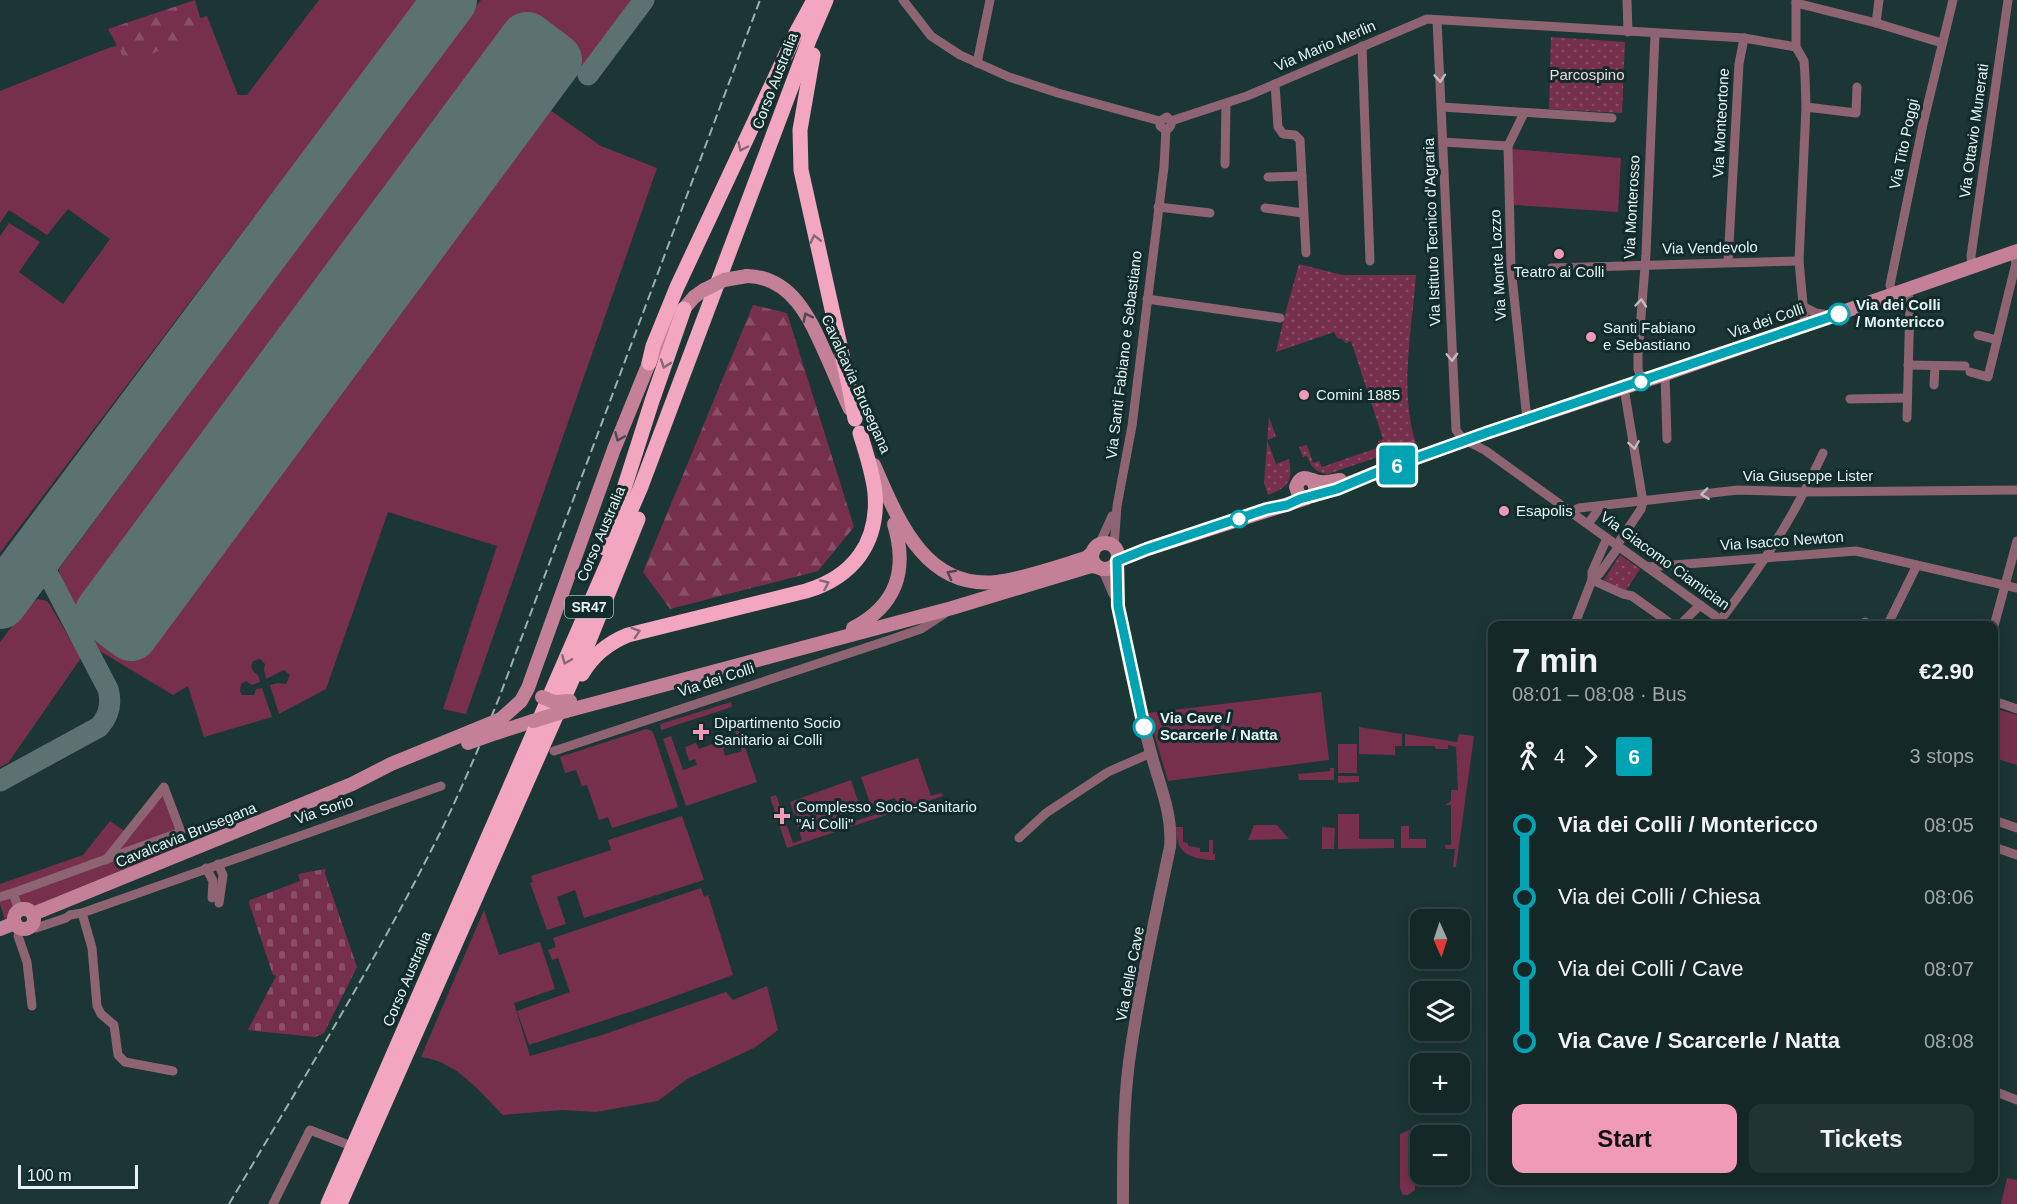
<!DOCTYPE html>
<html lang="en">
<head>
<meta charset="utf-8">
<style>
  :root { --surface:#142827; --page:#213433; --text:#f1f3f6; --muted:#9da6a7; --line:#344; --accent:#f09ab7 }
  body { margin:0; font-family:Arial,sans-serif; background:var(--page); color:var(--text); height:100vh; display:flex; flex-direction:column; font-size:22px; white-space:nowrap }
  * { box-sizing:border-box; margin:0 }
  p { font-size:20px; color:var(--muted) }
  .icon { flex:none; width:33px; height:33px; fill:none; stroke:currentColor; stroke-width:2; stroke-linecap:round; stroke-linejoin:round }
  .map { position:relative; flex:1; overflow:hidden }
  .side { position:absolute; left:1488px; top:621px; width:510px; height:564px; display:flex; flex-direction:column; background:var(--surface); border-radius:12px; box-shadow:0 3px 15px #0003,0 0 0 2px var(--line) }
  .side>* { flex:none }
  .badge { padding:0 12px; border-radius:4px; font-size:21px; line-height:39px }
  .needle { width:39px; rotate:177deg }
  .controls { position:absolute; left:1410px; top:909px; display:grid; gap:12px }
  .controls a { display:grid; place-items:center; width:60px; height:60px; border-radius:12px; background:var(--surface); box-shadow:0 3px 15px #0003,0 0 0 2px var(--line); font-size:30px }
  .scale { position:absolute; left:18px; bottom:15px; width:120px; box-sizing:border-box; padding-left:6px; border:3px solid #e5f4f3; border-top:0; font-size:16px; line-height:21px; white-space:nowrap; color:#e5f4f3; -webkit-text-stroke:4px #112c2a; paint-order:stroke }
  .map>.badge { position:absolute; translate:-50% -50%; box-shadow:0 0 0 3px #fff }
  .legs { display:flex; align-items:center; gap:9px; height:66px; padding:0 24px; font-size:20px }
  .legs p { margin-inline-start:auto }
  .head { display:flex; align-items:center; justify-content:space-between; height:102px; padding:0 24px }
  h1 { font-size:33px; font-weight:700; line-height:45px }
  .button { display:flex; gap:12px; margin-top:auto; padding:12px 24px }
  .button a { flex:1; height:69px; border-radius:12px; background:var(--accent); color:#111; font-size:24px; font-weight:700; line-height:69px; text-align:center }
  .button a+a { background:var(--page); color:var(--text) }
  ul { padding:0 24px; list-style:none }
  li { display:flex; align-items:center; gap:21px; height:72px; font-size:22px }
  li i { display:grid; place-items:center; width:9px; height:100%; margin:0 8px; background:currentColor }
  li i::after { content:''; width:15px; height:15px; margin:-8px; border:4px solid; border-radius:50%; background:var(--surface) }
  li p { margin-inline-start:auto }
  li:first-child i { background:linear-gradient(#0000 50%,currentColor 0) }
  li:last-child i { background:linear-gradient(currentColor 50%,#0000 0) }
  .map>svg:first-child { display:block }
  .grass { fill:#77304c; fill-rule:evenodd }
  .forest { fill:url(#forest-firs) }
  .cemetery { fill:url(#cemetery-stones) }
  .park { fill:url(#park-dots) }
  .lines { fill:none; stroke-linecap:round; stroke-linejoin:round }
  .taxiway { stroke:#5c7271; stroke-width:21 }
  .runway { stroke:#5c7271; stroke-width:54 }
  .minor { stroke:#8e6472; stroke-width:9 }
  .tertiary { stroke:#8e6472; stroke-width:12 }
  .secondary { stroke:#c38097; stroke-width:14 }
  .trunk { stroke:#f2a6c0; stroke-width:15 }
  .rail { stroke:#9cafae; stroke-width:2; stroke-dasharray:9 4.5; stroke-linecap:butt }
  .secondary-bridge { stroke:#c38097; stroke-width:14 }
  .oneway { stroke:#c2babf }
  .oneway2 { stroke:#826975 }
  .oneway3 { stroke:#4f4950 }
  .line-1-casing { stroke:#fff; stroke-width:14 }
  .line-1 { stroke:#00a3b4; stroke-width:9 }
  .poi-dot { fill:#f09ab7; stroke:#112c2a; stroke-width:2 }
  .stop-1-dot { fill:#fff; stroke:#00a3b4; stroke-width:3 }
  .labels { text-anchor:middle; stroke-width:6; stroke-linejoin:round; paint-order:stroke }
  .shield { fill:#112c2a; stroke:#a5b8b7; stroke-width:1.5 }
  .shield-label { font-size:14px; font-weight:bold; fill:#e5f4f3 }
  .street-label { font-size:15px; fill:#e5f4f3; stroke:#112c2a }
  .park-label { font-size:15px; fill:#f4d8e0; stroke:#112c2a }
  .poi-label { font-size:15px; fill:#e5f4f3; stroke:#112c2a; text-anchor:start }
  .stop-label { font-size:15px; font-weight:bold; fill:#e5f4f3; stroke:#112c2a; text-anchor:start }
</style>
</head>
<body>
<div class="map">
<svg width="2017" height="1204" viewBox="0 0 2017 1204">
  <defs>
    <pattern id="forest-firs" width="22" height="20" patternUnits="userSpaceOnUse" patternTransform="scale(1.5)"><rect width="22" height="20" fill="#77304c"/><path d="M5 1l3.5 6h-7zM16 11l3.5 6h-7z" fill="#8a4f66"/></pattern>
    <pattern id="cemetery-stones" width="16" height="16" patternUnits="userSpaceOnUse" patternTransform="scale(1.5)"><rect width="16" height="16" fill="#77304c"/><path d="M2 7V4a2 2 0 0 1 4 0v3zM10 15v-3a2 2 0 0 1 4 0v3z" fill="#8a4f66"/></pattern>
    <pattern id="park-dots" width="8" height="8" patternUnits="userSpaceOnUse" patternTransform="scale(1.5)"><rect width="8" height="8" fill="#77304c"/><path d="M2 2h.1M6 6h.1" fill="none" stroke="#8a4f66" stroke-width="1.8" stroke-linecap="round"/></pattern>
  </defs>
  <rect width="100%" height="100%" fill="#1b3634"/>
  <g class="grass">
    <polygon points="319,0 418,0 0,553 0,236 9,223 40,242 19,272 63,304 110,239 68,209 47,235 9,210 0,223 0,91 103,50 207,16 238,95 247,95"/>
    <path d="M 481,0 L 632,0 L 550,110 L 601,146 L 657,168 L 466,714 L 443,709 L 497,546 L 388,512 L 326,689 L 279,714 L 270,685 L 278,683 L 286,684 L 290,675 L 284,670 L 266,679 L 264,670 L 265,664 L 260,659 L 253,661 C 250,667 251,671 258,675 L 260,682 L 252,685 L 246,681 L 241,684 L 240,691 L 242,695 L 254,695 L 256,689 L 262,688 L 272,717 L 204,737 L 188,686 L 173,695 L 98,650 L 60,580 L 59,569 ZM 528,40 L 554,60 L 131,634 L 102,612 Z"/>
    <polygon points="1512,149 1621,158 1618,212 1514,205"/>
    <polygon points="38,599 47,601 50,605 81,658 8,763 0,767 0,642 28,605"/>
    <polygon points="1321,692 1329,760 1168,781 1148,713"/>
    <polygon points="731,702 732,707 661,730 660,724"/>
    <polygon points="1994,708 2017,715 2017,765 1994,758"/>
    <polygon points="1359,727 1402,734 1402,746 1395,746 1395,755 1359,754"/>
    <polygon points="646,729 652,731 654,735 678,807 612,828 608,817 599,820 587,785 582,786 576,770 565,773 560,757"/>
    <polygon points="739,730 757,782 686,806 663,739 671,736 683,770 697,765 695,759 689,761 685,747 696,743 699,749 715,743 715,737 725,734 729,747 723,749 725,756 742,751 735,731"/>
    <polygon points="1405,734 1457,742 1459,734 1474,736 1456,867 1453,867 1455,849 1446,849 1445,845 1451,845 1451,805 1445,805 1451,801 1451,790 1458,790 1456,747 1448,745 1448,749 1436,749 1434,746 1405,746"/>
    <rect x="1338" y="744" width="19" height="29"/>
    <polygon points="918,758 931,796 941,793 943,796 787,848 770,797 776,795 793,843 802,840 796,821 798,819 796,813 794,814 790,802 851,780 859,804 856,806 857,810 832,819 834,828 898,807 895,798 871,806 861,777"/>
    <polygon points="1330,768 1334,768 1334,780 1299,780 1298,774 1330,771"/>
    <polygon points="1338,776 1359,776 1359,782 1338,783"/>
    <polygon points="163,794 186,854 39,909 5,920 0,904 0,884 83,855 110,821 131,836"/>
    <polygon points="1338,814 1359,814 1359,839 1394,839 1394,848 1338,849"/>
    <polygon points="682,816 704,880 584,918 575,890 557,897 566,924 547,930 530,883 533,882 531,876 611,850 608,840"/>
    <polygon points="1254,825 1277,825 1289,839 1248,840"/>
    <polygon points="1401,826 1409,826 1409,839 1426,839 1426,848 1401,848"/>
    <path d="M 1176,827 L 1183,827 L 1183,842 L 1188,843 L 1188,846 L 1200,848 L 1200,852 L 1209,852 L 1209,840 L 1213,840 L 1213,854 L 1215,854 L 1215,860 C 1203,860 1187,858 1180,847 C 1177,842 1177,833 1176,827 Z"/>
    <polygon points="1322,827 1335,828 1334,849 1322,849"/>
    <polygon points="701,888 704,897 708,895 733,975 645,1007 529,1045 517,1011 570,992 558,958 552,960 548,950 556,947 553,938"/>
    <path d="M 484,910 L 499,955 L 540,942 L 555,989 L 514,1003 L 530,1056 L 602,1035 L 726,992 L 733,1000 L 767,986 L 778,1030 L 754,1048 L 687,1079 L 658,1101 L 596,1112 L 562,1110 L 503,1115 C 479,1091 456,1061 421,1057 Z"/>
    <polygon points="1409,1130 1444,1131 1443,1135 1420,1136 1420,1174 1430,1175 1426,1178 1415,1179 1415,1190 1408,1195 1403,1195 1400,1188 1400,1134"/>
    <polygon points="2007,1178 2017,1180 2017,1204 2001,1204"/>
  </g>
  <g class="forest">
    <polygon points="195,0 204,32 127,64 108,29"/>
    <polygon points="753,305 787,313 854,527 818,571 670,609 643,572"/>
  </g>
  <polygon class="cemetery" points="325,869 325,874 357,967 324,1033 315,1037 248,1030 276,976 273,975 249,903 250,900 300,881 298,874"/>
  <g class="park">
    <polygon points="1551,37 1625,42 1622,113 1549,109"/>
    <path d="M 1299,264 L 1342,275 L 1416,275 C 1412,330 1399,390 1416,444 L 1328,474 C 1316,473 1311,467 1307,456 L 1303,457 L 1299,447 L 1307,445 L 1313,463 L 1319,461 L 1322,467 L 1380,447 L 1378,441 L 1383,439 L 1351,341 L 1346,343 L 1342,339 L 1337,338 L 1334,332 L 1276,352 L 1284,318 Z"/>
    <path d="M 1269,417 L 1276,437 L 1267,440 L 1276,464 L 1289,459 C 1293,481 1289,487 1268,495 L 1264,483 Z"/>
    <polygon points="1620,555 1640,569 1625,592 1604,580"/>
  </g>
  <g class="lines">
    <g class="taxiway">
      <polyline points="588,75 644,0"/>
      <path d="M 0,781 L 99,727 C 109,716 112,703 108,689 L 37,553"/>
    </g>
    <g class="runway">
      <polygon points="527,39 555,60 131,634 102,612"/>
      <polyline points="0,602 450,0"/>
    </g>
    <g class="minor">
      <polyline points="903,0 931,36 960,55 1009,77 1058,93 1160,121 1167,117 1171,121 1171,125 1168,129 1164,129 1160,126 1160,121"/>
      <polyline points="1627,0 1628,32"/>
      <polyline points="1796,0 1796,47 1804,61 1805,76 1806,107 1799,261 1805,326"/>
      <polyline points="1796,3 1876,23 1942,43"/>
      <path d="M 1437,20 L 1456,430 C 1463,442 1475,444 1486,451 L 1729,626"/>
      <polyline points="1876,23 1879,0"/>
      <polyline points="1362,46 1370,261"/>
      <polyline points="977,63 990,0"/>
      <polyline points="1275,84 1278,127 1283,134 1295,135 1300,140 1306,253"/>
      <polyline points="1442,107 1612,118"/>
      <polyline points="1806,107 1856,113 1857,87"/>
      <polyline points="1524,113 1508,146 1511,267 1526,410 1528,419"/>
      <polyline points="1171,121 1247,96 1427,19 1744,38 1796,47"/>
      <polyline points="1443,142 1508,146"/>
      <polyline points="1225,164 1226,104"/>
      <polyline points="1268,177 1302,176"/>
      <polyline points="1158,207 1210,213"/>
      <polyline points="1265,208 1303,213"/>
      <polyline points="1728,262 1739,64 1744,38"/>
      <polyline points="1972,266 1971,256 2008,0"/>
      <polyline points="1551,268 1799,261"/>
      <polyline points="1906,290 1910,301 1907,418"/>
      <polyline points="1893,295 1890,285 1923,124 1953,0"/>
      <polyline points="1147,299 1280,318"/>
      <polyline points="1802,306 1816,313 1828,315"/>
      <polyline points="1978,335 1997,340"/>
      <polyline points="1908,365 1965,366"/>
      <polyline points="1970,372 1988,377 2016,263 2013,252"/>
      <polyline points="1665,374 1667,439"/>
      <polyline points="1642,382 1638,369 1638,355 1646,254 1655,34"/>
      <polyline points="1934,385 1935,366"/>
      <polyline points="1850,399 1907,398"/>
      <polyline points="1571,512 1579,508 1738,490 1806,492 2017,490"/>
      <polyline points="1588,524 1601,506"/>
      <polyline points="1099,545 1112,516"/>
      <polyline points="1617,545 1641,509 1643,502 1624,388"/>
      <polyline points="1114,547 1117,506 1132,426 1164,167 1166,129"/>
      <polyline points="1647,567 1856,551 2017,588"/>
      <polyline points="1592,580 1623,594 1632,596 1674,626"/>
      <polyline points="1592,580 1600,573 1619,546"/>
      <polyline points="1865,622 1872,626"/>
      <polyline points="1574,626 1592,580 1592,572 1607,538"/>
      <polyline points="1679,626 1700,605"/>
      <path d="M 1716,626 C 1759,570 1794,518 1823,453"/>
      <polyline points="1887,626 1917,565"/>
      <polyline points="1994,626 2017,541"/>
      <polyline points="1994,701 2017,709"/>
      <polyline points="554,751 889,640 921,629 944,614"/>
      <polyline points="1994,820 2017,828"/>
      <polyline points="1019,838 1046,813 1108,772 1151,753"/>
      <polyline points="1994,847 2017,855"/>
      <polyline points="218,864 223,875 219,903"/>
      <polyline points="206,868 213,881 212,898"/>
      <polyline points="0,897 13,893"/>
      <polyline points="19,910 13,893 181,832 164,787 106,860"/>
      <polyline points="82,913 92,948 97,1006 101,1014 114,1025 118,1055 125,1062 173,1071"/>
      <polyline points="31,926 36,928 66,918 70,915 82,913 441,786"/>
      <polyline points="20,928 18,936 27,962 32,1006"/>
      <polyline points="1994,1091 2017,1100"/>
      <polyline points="273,1204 310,1130 354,1147"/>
    </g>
    <g class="tertiary">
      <path d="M 1116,562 L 1118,587 L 1117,596 C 1124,649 1137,702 1151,753 C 1159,784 1173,814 1170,847 C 1155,918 1139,990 1129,1062 C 1123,1109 1123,1157 1123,1204"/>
      <polyline points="1101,568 1106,574 1114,593"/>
    </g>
    <g class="secondary">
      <path d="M 747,276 C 793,277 811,321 827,357 C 835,375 842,392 850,409"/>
      <path d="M 874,465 C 898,520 925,590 997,582 C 1023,579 1060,566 1086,558 L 1093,552"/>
      <path d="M 1313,480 L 1316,490 L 1312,496 L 1304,498 L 1299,495 L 1296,487 C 1302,471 1309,481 1320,482 C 1327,483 1334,481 1340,480"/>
      <polyline points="1312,496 1337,488 1380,471 1486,433 1665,374 2017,251"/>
      <circle cx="1105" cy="556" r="13"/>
      <polyline points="1117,561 1147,549 1307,498"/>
      <path d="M 853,628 C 897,605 908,570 894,524"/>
      <polyline points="566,711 952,608 1091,566 1098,567"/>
      <polyline points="501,719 521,701 528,688 614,449 649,363 666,330 694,297 704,290"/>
      <polyline points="496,733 533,721"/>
      <circle cx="24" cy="919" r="10"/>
      <polyline points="33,914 352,784 391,764 472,731"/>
      <polyline points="0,929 15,923"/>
    </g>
    <g class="trunk">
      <polyline points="813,55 800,130 801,170 849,386 855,419"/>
      <polyline points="649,363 653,346 677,287 796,33 814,0"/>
      <polyline points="605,548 652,401 684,309"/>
      <path d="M 582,674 C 593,655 608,643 628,635 L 806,591 C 853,577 879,543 875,493 C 873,473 866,453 860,433"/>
      <polyline points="328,1204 640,489 809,40 826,0"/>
      <polyline points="340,1204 587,646 638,519"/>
    </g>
    <path class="rail" d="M 229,1204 C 302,1081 377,959 441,831 C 462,788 481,743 499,698 L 760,0"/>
    <g class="secondary-bridge">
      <polyline points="704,290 724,280 747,276"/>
      <polyline points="542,697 554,702 570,701"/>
      <polyline points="533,721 566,711"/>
      <polyline points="472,731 501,719"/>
      <polyline points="468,743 496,733"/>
    </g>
  </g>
  <defs><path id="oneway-chevron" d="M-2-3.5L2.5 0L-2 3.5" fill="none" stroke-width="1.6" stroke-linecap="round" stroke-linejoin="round" transform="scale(1.5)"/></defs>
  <g class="oneway">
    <use href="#oneway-chevron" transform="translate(1440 78) rotate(86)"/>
    <use href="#oneway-chevron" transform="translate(1641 303) rotate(-85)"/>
    <use href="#oneway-chevron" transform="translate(1452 357) rotate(88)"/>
    <use href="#oneway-chevron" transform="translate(1634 445) rotate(81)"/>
    <use href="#oneway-chevron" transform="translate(1705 494) rotate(173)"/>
  </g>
  <g class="oneway2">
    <use href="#oneway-chevron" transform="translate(742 147) rotate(115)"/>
    <use href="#oneway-chevron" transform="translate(815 239) rotate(-103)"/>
    <use href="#oneway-chevron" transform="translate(665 364) rotate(109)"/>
    <use href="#oneway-chevron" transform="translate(825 584) rotate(-24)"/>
    <use href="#oneway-chevron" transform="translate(636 632) rotate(-18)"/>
    <use href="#oneway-chevron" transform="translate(566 660) rotate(113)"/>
  </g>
  <g class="oneway3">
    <use href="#oneway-chevron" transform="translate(807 317) rotate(-117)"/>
    <use href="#oneway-chevron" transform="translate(619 437) rotate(113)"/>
    <use href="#oneway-chevron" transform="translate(951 574) rotate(-152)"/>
  </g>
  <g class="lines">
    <g class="line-1-casing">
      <polyline id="line-1" points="1144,727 1118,606 1117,561 1147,549 1267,509 1287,505 1300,499 1337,489 1380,471 1486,433 1839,314"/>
    </g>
    <use href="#line-1" class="line-1"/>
  </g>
  <g class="poi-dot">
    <circle cx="1559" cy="254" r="6"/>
    <circle cx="1591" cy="337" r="6"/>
    <circle cx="1304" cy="395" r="6"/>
    <circle cx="1504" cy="511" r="6"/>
    <path d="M698 723h6v6h6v6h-6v6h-6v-6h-6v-6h6z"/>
    <path d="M779 807h6v6h6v6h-6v6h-6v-6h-6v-6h6z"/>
  </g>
  <g class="stop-1-dot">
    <circle cx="1839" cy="314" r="10"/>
    <circle cx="1641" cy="382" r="8"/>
    <circle cx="1239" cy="519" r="8"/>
    <circle cx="1144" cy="727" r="10"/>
  </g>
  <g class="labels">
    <rect class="shield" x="565" y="596" width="48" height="22" rx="4.5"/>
    <g class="shield-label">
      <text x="589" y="612">SR47</text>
    </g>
    <g class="street-label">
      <text transform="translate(1325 46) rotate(-23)" y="5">Via Mario Merlin</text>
      <text transform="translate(775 81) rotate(-69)" y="5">Corso Australia</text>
      <text transform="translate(1721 123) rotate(-87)" y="5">Via Monteortone</text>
      <text transform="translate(1974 131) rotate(-82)" y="5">Via Ottavio Munerati</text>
      <text transform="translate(1904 144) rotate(-78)" y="5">Via Tito Poggi</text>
      <text transform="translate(1632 207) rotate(-87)" y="5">Via Monterosso</text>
      <text transform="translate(1432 232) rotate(-92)" y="5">Via Istituto Tecnico d'Agraria</text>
      <text transform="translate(1710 248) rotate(-1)" y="5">Via Vendevolo</text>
      <text transform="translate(1498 265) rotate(-93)" y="5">Via Monte Lozzo</text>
      <text transform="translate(1766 321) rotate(-19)" y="5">Via dei Colli</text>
      <text transform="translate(1124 355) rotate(-83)" y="5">Via Santi Fabiano e Sebastiano</text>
      <text transform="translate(856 384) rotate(66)" y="5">Cavalcavia Brusegana</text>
      <text x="1808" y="481">Via Giuseppe Lister</text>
      <text transform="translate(601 534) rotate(-67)" y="5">Corso Australia</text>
      <text transform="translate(1782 541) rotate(-4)" y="5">Via Isacco Newton</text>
      <text transform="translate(1665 561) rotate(36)" y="5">Via Giacomo Ciamician</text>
      <text transform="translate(716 680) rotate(-18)" y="5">Via dei Colli</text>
      <text transform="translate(324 810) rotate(-19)" y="5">Via Sorio</text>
      <text transform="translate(186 835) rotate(-22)" y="5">Cavalcavia Brusegana</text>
      <text transform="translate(1130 974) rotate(-79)" y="5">Via delle Cave</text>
      <text transform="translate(407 979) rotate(-67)" y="5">Corso Australia</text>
    </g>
    <g class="park-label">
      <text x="1587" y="80">Parcospino</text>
    </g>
    <g class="poi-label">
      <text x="1559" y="277" text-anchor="middle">Teatro ai Colli</text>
      <text x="1603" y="333">Santi Fabiano<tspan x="1603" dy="17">e Sebastiano</tspan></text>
      <text x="1316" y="400">Comini 1885</text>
      <text x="1516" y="516">Esapolis</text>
      <text x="714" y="728">Dipartimento Socio<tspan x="714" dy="17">Sanitario ai Colli</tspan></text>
      <text x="796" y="812">Complesso Socio-Sanitario<tspan x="796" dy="17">"Ai Colli"</tspan></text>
    </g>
    <g class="stop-label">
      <text x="1856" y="310">Via dei Colli<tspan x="1856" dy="17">/ Montericco</tspan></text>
      <text x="1160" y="723">Via Cave /<tspan x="1160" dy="17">Scarcerle / Natta</tspan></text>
    </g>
  </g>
</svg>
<div class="controls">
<a><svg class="needle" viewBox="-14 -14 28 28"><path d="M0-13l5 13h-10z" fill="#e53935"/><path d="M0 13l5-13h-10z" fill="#9da6a7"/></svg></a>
<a><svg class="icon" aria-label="layers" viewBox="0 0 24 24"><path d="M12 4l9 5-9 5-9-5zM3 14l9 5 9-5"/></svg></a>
<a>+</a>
<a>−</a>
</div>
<div class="scale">100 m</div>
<b class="badge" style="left:1397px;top:465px;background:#00a3b4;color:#fff">6</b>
<section class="side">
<div class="head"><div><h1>7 min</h1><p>08:01 – 08:08 · Bus</p></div><b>€2.90</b></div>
<div class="legs"><svg class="icon" aria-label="walk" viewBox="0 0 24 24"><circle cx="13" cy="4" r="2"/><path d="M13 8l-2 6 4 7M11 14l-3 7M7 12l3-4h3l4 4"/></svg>4<svg class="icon" aria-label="forward" viewBox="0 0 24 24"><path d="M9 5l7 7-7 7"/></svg><b class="badge" style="background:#00a3b4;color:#fff">6</b><p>3 stops</p></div>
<ul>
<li><i style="color:#00a3b4"></i><b>Via dei Colli / Montericco</b><p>08:05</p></li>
<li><i style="color:#00a3b4"></i><span>Via dei Colli / Chiesa</span><p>08:06</p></li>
<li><i style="color:#00a3b4"></i><span>Via dei Colli / Cave</span><p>08:07</p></li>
<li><i style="color:#00a3b4"></i><b>Via Cave / Scarcerle / Natta</b><p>08:08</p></li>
</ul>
<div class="button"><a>Start</a><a>Tickets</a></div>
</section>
</div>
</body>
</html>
